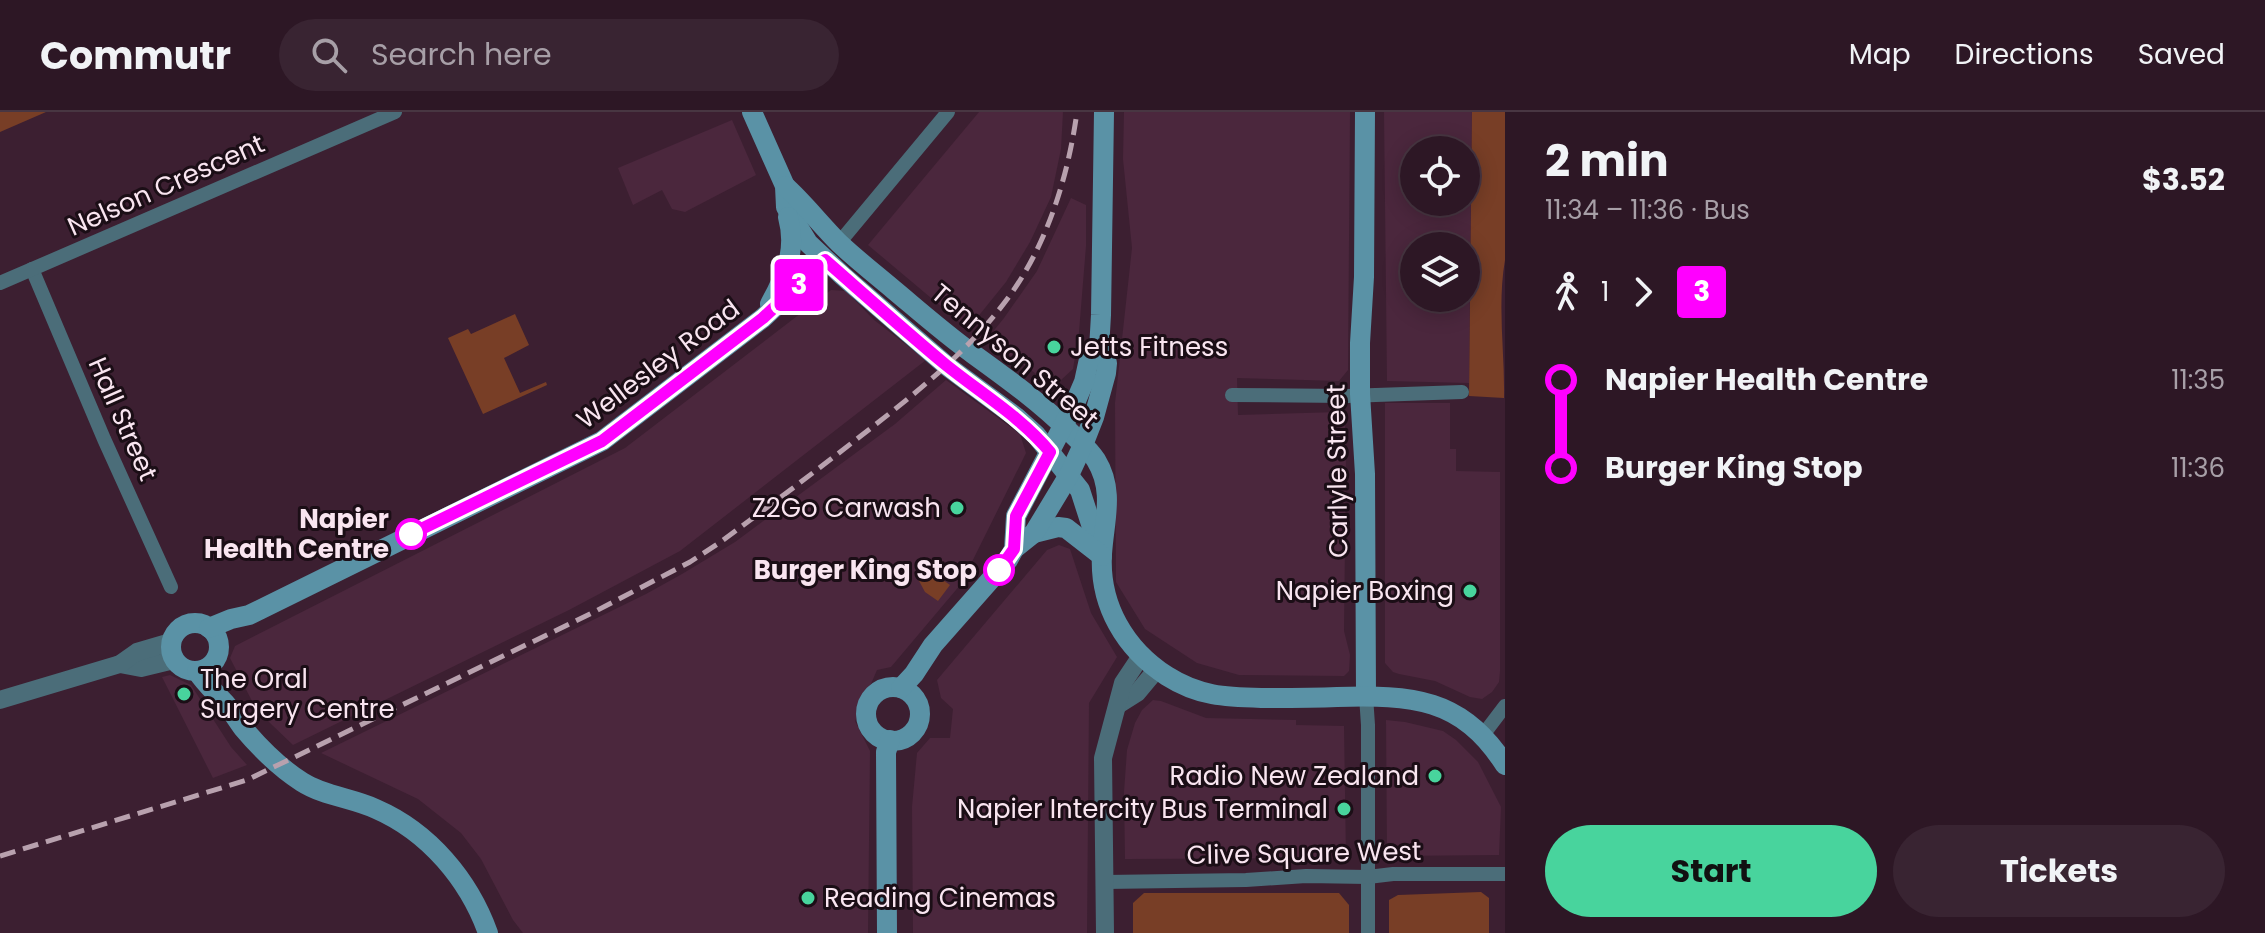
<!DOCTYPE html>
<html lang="en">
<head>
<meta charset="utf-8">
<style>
  :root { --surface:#2d1725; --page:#392432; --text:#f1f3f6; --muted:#a79fa7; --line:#483642; --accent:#48d49d }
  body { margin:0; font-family:Poppins,sans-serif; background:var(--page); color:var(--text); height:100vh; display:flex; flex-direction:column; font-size:30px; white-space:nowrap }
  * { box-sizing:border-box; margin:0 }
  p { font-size:26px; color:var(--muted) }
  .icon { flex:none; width:44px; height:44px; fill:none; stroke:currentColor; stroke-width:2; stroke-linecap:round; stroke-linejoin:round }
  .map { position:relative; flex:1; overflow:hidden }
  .panel { display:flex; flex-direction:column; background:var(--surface); width:760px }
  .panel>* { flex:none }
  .badge { padding:0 16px; border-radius:6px; font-size:28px; line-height:52px }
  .tools { position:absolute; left:1400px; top:24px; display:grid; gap:16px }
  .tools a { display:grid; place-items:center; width:80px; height:80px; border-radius:50%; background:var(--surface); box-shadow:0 4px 20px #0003,0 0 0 2px var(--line); font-size:40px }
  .map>.badge { position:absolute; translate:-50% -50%; box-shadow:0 0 0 4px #fff }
  .legs { display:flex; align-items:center; gap:12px; height:88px; padding:0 40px; font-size:26px }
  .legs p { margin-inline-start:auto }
  .summary { display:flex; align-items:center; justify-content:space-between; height:136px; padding:0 40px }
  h1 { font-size:44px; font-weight:700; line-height:60px }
  .cta { display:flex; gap:16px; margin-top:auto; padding:16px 40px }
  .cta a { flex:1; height:92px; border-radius:48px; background:var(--accent); color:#111; font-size:32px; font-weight:700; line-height:92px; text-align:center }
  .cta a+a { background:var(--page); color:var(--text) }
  ul { padding:0 40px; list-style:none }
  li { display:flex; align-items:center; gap:28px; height:88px; font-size:30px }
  li i { display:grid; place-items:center; width:12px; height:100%; margin:0 10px; background:currentColor }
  li i::after { content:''; width:20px; height:20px; margin:-10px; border:6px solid; border-radius:50%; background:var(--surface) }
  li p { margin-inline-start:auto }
  li:first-child i { background:linear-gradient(#0000 50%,currentColor 0) }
  li:last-child i { background:linear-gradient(currentColor 50%,#0000 0) }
  header { display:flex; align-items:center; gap:48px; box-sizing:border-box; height:112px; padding:0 40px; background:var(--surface); border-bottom:2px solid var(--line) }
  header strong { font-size:38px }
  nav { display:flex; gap:44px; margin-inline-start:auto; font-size:28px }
  .search { width:560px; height:72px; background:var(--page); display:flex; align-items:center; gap:20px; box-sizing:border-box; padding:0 28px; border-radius:44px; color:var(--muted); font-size:30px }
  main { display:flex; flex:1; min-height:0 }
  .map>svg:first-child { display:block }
  .built { fill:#4b273d; fill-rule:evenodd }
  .green { fill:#783e26 }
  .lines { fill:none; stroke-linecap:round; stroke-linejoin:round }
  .minor { stroke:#4b6d79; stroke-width:14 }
  .tertiary { stroke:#4b6d79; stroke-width:18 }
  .secondary { stroke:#5a92a6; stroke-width:20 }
  .rail { stroke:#b8a1ae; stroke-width:5; stroke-dasharray:16 8; stroke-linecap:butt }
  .line-1-casing { stroke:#fff; stroke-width:18 }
  .line-1 { stroke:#f0f; stroke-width:12 }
  .poi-dot { fill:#48d49d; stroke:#1b0e16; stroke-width:3 }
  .stop-1-dot { fill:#fff; stroke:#f0f; stroke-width:4 }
  .labels { text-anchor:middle; stroke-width:6; stroke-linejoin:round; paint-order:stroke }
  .street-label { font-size:26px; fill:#f9e5f0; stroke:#1b0e16 }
  .poi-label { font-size:26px; fill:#f9e5f0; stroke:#1b0e16; text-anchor:end }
  .stop-label { font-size:26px; font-weight:bold; fill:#f9e5f0; stroke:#1b0e16; text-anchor:end }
</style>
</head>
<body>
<header>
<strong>Commutr</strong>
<div class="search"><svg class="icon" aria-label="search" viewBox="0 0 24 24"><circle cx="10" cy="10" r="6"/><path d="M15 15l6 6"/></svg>Search here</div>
<nav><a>Map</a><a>Directions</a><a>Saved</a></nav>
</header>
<main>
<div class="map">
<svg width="1505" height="821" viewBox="0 0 1505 821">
  <rect width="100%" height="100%" fill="#3c1f31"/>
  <g class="built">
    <polygon points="979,0 1063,0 1061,37 1051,85 1030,130 1006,170 968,217 868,133"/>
    <polygon points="1124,0 1350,0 1348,258 1339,269 1237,266 1238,303 1339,300 1345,306 1346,343 1344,519 1350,543 1349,559 1344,564 1239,563 1197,551 1145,517 1116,470 1115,291 1132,136 1123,47"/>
    <path d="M 1384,0 L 1472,0 L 1469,271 L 1387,269 ZM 1414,38 L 1466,38 L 1466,90 L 1414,90 ZM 1414,134 L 1466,134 L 1466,186 L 1414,186 Z"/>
    <polygon points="732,8 756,63 685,100 672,97 662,78 633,93 618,56"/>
    <polygon points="1071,86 1086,93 1086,134 1079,220 1073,257 1061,268 1049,271 987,227 1004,206 1037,159"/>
    <polygon points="831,178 846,179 874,208 926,248 680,439 569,498 293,633 270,611 254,593 230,546 235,534 625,336"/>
    <polygon points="946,268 1020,322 1026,341 961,472 891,555 877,558 855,609 870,639 868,821 523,821 513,808 481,747 461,721 418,687 321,641 646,482 682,462 735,430 895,312"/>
    <polygon points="1385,291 1450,291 1450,337 1456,337 1456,359 1500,360 1500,559 1499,570 1492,580 1482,587 1470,585 1435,569 1399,562 1393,560 1385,551"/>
    <polygon points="1059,433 1070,437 1091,501 1117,545 1089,591 1087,821 913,821 912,695 917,641 930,626 950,626 953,597 941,586 937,568 1047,438"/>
    <polygon points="170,563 191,573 231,635 247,653 213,666 162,565"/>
    <polygon points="1153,588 1161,589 1206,606 1296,608 1296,613 1344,614 1346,746 1125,747 1124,680 1127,638 1135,611 1142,598"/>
    <polygon points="1386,608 1405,610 1443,619 1456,628 1478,650 1501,695 1499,743 1392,744 1387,741"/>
  </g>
  <g class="green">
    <polygon points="0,0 46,0 0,20"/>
    <path d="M 1472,0 L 1505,0 L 1505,148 C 1497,194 1505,241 1504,286 L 1469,284 Z"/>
    <polygon points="515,202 529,233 504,246 520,281 546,270 547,273 483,302 448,226 468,217 471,222"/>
    <polygon points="926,456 950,473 938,489 925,480 918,467"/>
    <polygon points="1481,780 1489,786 1489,821 1389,821 1389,788 1398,783"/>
    <polygon points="1144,781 1339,781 1349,793 1349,821 1133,821 1133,791"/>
  </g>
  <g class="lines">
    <g class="minor">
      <polyline points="839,131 948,0"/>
      <polyline points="32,157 104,327 171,475"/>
      <polyline points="0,171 395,0"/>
      <polyline points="1232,283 1347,284 1462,280"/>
      <polyline points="1366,584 1368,613 1368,821"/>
      <polyline points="1483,623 1505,594"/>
      <polyline points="1105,770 1246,768 1306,764 1368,765 1393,762 1505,762"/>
    </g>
    <g class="tertiary">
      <polyline points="120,552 141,556 174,548"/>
      <polyline points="0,588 120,552 137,540 171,530"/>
      <polyline points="1118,593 1137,581 1157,557"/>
      <polyline points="1105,821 1103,646 1123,571 1141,544"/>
    </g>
    <g class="secondary">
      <polyline points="752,0 785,74 786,95 808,131 843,164 947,254 1016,305 1036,323 1080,378 1100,440"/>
      <polyline points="1365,0 1364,165 1360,231 1360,282 1365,362 1366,584"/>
      <path d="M 785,74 C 804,91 820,112 839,131 C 856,147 875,162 894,178 C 918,198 943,220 969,239 C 1005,265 1040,290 1072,322 C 1080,330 1090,338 1096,348 C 1115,379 1104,409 1102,442 C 1099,493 1125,537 1167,564 C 1200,585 1227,585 1265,586 C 1289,586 1313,586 1337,585 C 1411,583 1462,585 1505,653"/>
      <path d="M 770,192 C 786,163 797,138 788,105"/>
      <polyline points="1034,421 1058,415 1066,416 1102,444"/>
      <polyline points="1014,437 1034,421 1069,363 1083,333 1094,305 1106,261 1107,251 1099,237"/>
      <circle cx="195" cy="535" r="24"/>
      <polyline points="209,516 231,507 249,503 602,329 763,206 825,148"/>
      <path d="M 197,559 C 205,572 215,580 225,591 C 232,599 237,608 243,616 C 259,635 280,656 302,670 C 324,684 352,686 376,697 C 429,720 469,768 488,821"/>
      <circle cx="893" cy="602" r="27"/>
      <polyline points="901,576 914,562 933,533 1008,448 1014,437 1016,404 1075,291 1084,270 1089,247 1099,237 1101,203 1104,0"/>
      <polyline points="887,821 886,640 890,628"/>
    </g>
    <path class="rail" d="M 0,744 L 247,668 L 592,501 L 690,450 L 722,429 C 769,394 816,359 862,323 C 915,282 968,240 1008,186 C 1047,133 1068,65 1077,0"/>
  </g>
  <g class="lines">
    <g class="line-1-casing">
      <path id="line-1" d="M 411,422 L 602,329 L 763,206 L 825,148 C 865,183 905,219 946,253 C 982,282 1021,305 1050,340 L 1016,404 L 1014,437 L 999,458"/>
    </g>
    <use href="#line-1" class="line-1"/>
  </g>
  <g class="poi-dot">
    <circle cx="1054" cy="235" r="8"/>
    <circle cx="957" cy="396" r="8"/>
    <circle cx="1470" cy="479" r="8"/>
    <circle cx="184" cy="582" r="8"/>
    <circle cx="1435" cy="664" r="8"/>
    <circle cx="1344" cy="697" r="8"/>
    <circle cx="808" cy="786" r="8"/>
  </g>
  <g class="stop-1-dot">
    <circle cx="411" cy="422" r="14"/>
    <circle cx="999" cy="458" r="14"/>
  </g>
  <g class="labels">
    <g class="street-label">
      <text transform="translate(166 73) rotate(-24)" y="9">Nelson Crescent</text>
      <text transform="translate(1015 244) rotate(40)" y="9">Tennyson Street</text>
      <text transform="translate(658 252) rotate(-37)" y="9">Wellesley Road</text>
      <text transform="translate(123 307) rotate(66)" y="9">Hall Street</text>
      <text transform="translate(1337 359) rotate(-91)" y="9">Carlyle Street</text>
      <text transform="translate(1304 741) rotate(-1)" y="9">Clive Square West</text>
    </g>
    <g class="poi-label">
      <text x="1070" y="244" text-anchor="start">Jetts Fitness</text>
      <text x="941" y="405">Z2Go Carwash</text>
      <text x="1454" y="488">Napier Boxing</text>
      <text x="200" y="576" text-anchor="start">The Oral<tspan x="200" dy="30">Surgery Centre</tspan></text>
      <text x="1419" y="673">Radio New Zealand</text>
      <text x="1328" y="706">Napier Intercity Bus Terminal</text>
      <text x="824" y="795" text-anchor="start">Reading Cinemas</text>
    </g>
    <g class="stop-label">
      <text x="389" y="416">Napier<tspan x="389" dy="30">Health Centre</tspan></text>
      <text x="977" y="467">Burger King Stop</text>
    </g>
  </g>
</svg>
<div class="tools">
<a><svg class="icon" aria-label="locate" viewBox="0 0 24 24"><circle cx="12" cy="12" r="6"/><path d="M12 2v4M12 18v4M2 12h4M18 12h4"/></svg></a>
<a><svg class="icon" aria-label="layers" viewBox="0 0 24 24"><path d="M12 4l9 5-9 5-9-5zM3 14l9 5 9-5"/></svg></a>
</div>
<b class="badge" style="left:799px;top:173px;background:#f0f;color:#fff">3</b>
</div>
<section class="panel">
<div class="summary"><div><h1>2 min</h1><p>11:34 – 11:36 · Bus</p></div><b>$3.52</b></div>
<div class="legs"><svg class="icon" aria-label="walk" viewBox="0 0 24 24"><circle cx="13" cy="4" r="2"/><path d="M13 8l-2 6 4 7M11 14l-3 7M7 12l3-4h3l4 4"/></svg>1<svg class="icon" aria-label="forward" viewBox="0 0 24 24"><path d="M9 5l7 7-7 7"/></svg><b class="badge" style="background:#f0f;color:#fff">3</b></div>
<ul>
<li><i style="color:#f0f"></i><b>Napier Health Centre</b><p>11:35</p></li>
<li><i style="color:#f0f"></i><b>Burger King Stop</b><p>11:36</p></li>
</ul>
<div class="cta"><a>Start</a><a>Tickets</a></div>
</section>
</main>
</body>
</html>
